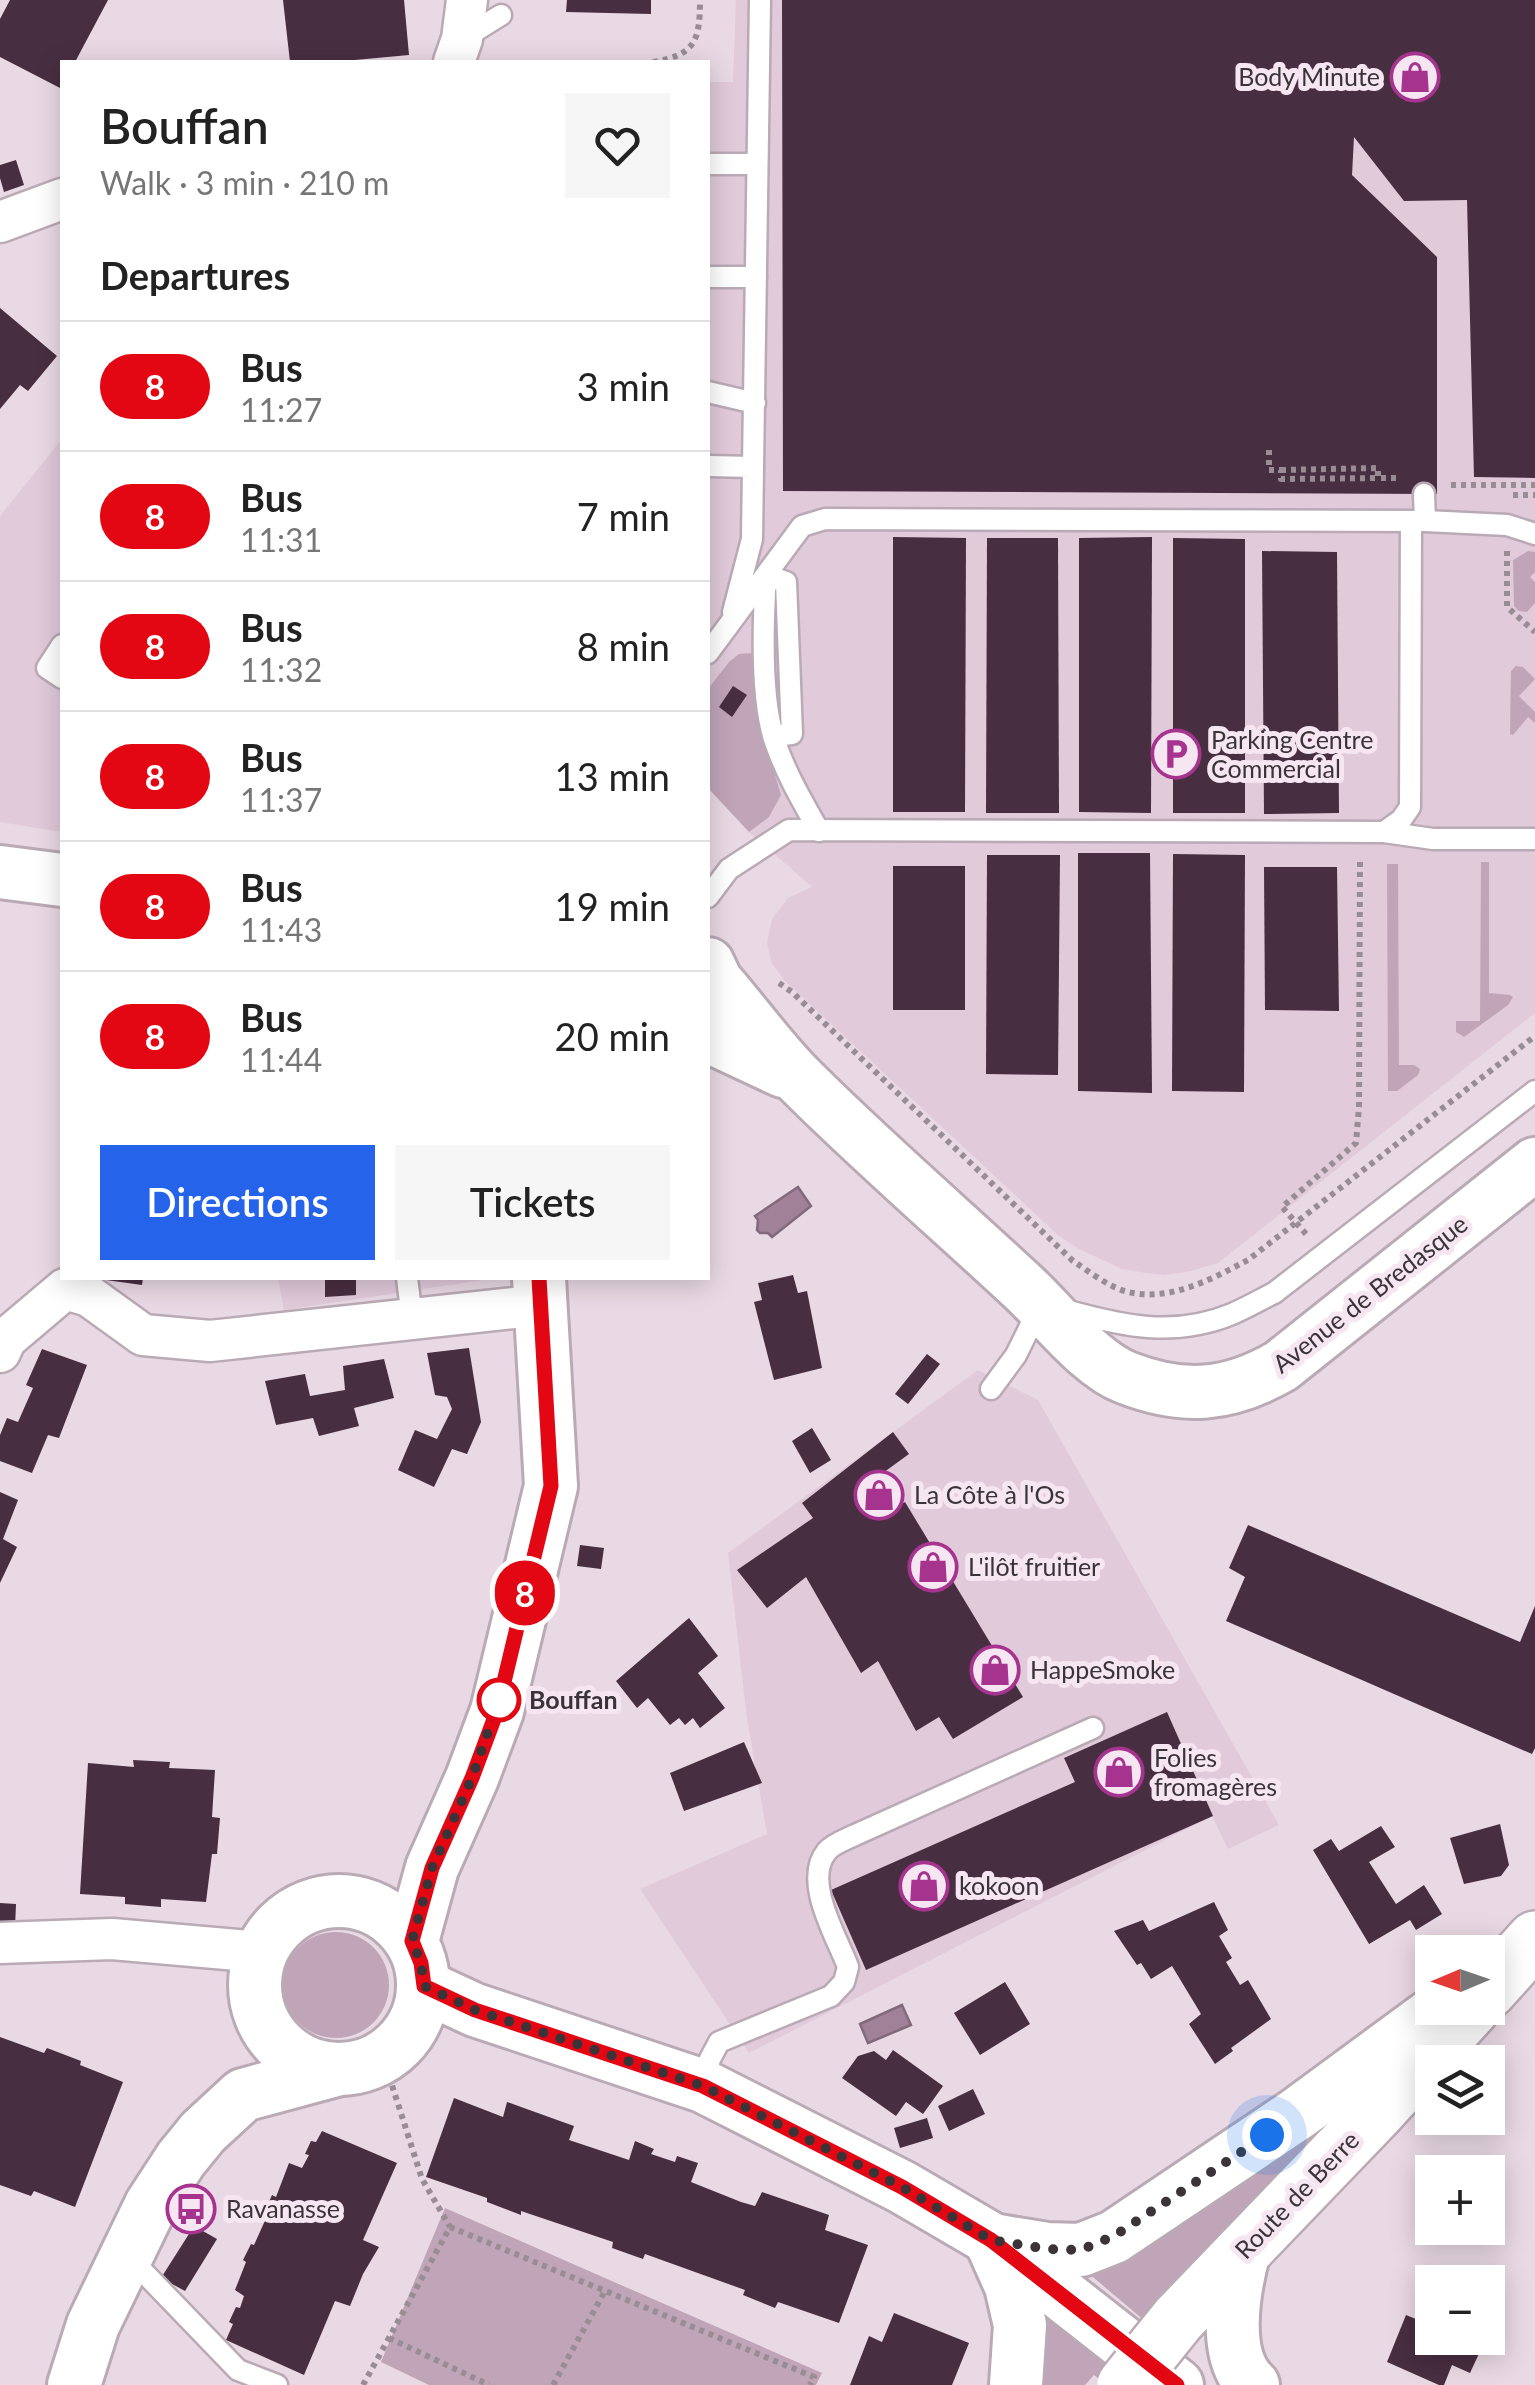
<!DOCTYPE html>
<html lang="en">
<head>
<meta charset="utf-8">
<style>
  :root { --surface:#fff; --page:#f6f6f6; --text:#222; --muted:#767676; --line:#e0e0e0; --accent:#2563eb }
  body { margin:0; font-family:Lato,sans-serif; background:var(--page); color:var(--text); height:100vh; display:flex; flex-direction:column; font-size:38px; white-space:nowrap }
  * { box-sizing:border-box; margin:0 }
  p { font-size:32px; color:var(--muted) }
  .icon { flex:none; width:55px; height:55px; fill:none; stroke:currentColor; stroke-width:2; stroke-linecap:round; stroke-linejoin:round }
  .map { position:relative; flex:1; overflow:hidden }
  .panel { position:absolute; left:60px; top:60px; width:650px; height:1220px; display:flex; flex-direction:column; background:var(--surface); border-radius:0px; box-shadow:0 5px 25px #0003 }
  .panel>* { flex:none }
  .badge { padding:0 20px; border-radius:32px; font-size:35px; line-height:65px }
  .needle { width:65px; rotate:268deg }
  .buttons { position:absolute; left:1415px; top:1935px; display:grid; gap:20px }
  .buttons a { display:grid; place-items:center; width:90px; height:90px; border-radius:0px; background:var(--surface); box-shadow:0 5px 25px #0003; font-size:50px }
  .you { position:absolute; width:50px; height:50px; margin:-25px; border:8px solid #fff; border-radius:50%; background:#1a73e8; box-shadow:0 0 0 15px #1a73e833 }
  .map>.badge { position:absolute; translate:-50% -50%; box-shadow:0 0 0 5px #fff }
  h2 { padding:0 40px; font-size:38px; line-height:90px }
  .round { display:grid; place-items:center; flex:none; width:105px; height:105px; border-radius:0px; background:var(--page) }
  .summary { display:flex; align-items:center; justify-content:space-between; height:170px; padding:0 40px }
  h1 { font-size:48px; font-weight:600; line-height:75px }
  .cta { display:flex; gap:20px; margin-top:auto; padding:20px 40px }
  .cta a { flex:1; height:115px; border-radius:0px; background:var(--accent); color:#fff; font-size:40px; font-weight:600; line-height:115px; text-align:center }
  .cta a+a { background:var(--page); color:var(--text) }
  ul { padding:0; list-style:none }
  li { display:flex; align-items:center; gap:30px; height:130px; padding:0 40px; border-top:2px solid var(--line) }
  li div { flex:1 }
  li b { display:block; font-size:38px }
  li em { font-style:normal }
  li .badge { min-width:110px; font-weight:700; text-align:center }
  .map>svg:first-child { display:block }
  .built { fill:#e1cada }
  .green { fill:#c0a5b8 }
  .water { fill:#a08197; stroke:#816a7b; stroke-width:2.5 }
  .building { fill:#482e41 }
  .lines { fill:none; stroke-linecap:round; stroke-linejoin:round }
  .service-casing { stroke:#baaab5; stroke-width:25 }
  .minor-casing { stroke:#baaab5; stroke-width:45 }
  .tertiary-casing { stroke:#baaab5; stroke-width:58 }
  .primary-casing { stroke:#baaab5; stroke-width:60 }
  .path { stroke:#998d95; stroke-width:6; stroke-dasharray:5 5; stroke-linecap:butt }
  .service { stroke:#fff; stroke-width:20 }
  .minor { stroke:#fff; stroke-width:40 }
  .tertiary { stroke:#fff; stroke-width:52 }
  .primary { stroke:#fff; stroke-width:55 }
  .primary-bridge-casing { stroke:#baaab5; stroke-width:60; stroke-linecap:butt }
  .primary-bridge { stroke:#fff; stroke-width:55 }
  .line-casing { stroke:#fff; stroke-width:22 }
  .line { stroke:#e30613; stroke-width:15 }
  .walk { stroke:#3a3439; stroke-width:10; stroke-dasharray:0 18 }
  .stop-dot { fill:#fff; stroke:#e30613; stroke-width:5 }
  .labels { text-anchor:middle; stroke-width:10; stroke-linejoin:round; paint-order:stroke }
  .poi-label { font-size:25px; fill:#3a3439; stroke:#f6e6f1; text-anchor:start }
  .street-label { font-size:25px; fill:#3a3439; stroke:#f6e6f1 }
  .stop-label { font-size:25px; font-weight:bold; fill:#3a3439; stroke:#f6e6f1; text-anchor:start }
</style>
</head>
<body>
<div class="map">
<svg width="1535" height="2385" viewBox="0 0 1535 2385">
  <rect width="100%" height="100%" fill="#e9d9e4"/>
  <g class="built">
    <polygon points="736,0 1535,0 1535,1013 1218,1263 1191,1271 1164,1275 1146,1273 1122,1269 1079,1249 1058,1235 784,980 771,962 767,943 772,919 788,898 812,887 749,832 708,788 708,82 733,82"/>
    <polygon points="62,439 62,832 0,822 0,516"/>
    <polygon points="278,1278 483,1278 483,1280 284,1310"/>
    <polygon points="978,1370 1038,1400 1279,1825 1228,1849 1212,1816 749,2053 640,1889 767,1834 747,1719 728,1553"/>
  </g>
  <g class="green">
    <polygon points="1528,551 1535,552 1535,572 1530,577 1535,582 1535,603 1527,612 1519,611 1514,606 1513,560"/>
    <polygon points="751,653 755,655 760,724 781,795 769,817 749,832 708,788 708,689 729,662 739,654"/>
    <polygon points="1516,666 1523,667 1535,679 1519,696 1535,712 1535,723 1528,717 1513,735 1510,734 1511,671"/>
    <polygon points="1481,862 1489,862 1489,993 1510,995 1513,997 1508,1005 1464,1037 1456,1032 1456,1021 1480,1021"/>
    <polygon points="1387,864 1398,864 1399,1065 1414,1065 1420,1069 1418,1075 1397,1091 1388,1091"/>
    <circle cx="336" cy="1985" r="53"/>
    <polygon points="1355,2095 1146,2322 1087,2272"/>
    <polygon points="445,2208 822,2373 816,2385 429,2385 381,2362"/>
    <polygon points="1034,2306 1137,2385 1107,2385 1094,2375 1085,2385 1027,2385"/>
  </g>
  <g class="water">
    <polygon points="798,1187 811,1206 772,1237 768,1233 760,1233 757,1230 758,1220 755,1216"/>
    <polygon points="902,2005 911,2025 868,2043 860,2024"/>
  </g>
  <g class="building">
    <polygon points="10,0 108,0 75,62 62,62 62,89 0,57 0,19"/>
    <polygon points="283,0 404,0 409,55 333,62 290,62"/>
    <polygon points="567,0 651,0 651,14 566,12"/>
    <polygon points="782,0 1535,0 1535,478 1474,477 1467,200 1404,201 1354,137 1352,175 1437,257 1437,494 783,491"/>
    <polygon points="16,160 24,185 4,192 0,178 0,165"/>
    <polygon points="0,308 57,356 28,391 20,385 0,409"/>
    <polygon points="893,537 966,538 965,812 893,812"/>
    <polygon points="1152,537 1151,813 1079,812 1079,538"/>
    <polygon points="987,538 1058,538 1059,813 986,813"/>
    <polygon points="1173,538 1245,539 1245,813 1173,813"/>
    <polygon points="1262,551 1337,552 1339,813 1264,814"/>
    <polygon points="733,686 747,695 732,717 719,707"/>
    <polygon points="1078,853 1150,853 1152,1093 1078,1091"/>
    <polygon points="1173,854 1245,855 1244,1092 1172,1091"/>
    <polygon points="987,855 1060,855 1058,1075 986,1074"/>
    <rect x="893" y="866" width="72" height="144"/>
    <polygon points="1264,867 1337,867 1339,1011 1265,1010"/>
    <polygon points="793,1275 798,1293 807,1291 822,1368 774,1380 754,1302 762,1300 758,1283"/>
    <polygon points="106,1278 143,1278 142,1285 106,1280"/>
    <polygon points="325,1278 356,1278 356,1295 325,1297"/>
    <polygon points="469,1348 481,1422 467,1454 452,1449 434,1487 398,1470 415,1430 437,1439 452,1409 447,1397 435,1395 427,1353"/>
    <polygon points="42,1349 87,1365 59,1438 48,1435 32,1473 0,1461 0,1435 7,1418 18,1422 33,1388 26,1385"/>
    <polygon points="927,1354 940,1364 908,1404 895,1394"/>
    <polygon points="384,1359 394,1398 354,1408 359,1426 319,1436 313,1418 276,1425 265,1381 305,1374 310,1396 345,1390 343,1366"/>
    <polygon points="812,1428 831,1460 810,1473 792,1441"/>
    <polygon points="893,1432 909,1454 876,1478 898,1506 905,1502 1023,1697 953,1739 939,1717 916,1731 878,1661 861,1673 806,1577 767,1608 737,1570 813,1518 802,1503"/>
    <polygon points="0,1492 18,1500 3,1539 17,1547 0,1583"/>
    <polygon points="1248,1525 1520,1642 1535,1606 1535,1748 1532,1754 1226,1621 1245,1577 1229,1568"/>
    <polygon points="580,1545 604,1548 601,1569 577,1566"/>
    <polygon points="689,1618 718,1656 698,1673 725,1708 700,1728 693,1718 685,1725 679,1718 670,1725 648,1698 637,1708 616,1681"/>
    <polygon points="1167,1712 1213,1816 866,1970 831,1890 1075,1782 1064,1758"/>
    <polygon points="744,1742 762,1783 684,1811 670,1773"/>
    <polygon points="133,1760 170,1762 169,1768 215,1770 212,1817 220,1818 217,1854 212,1854 206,1902 161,1899 161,1907 125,1904 125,1897 80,1894 88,1763 134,1767"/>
    <polygon points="1500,1824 1509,1865 1501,1876 1464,1884 1450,1838"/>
    <polygon points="1381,1826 1395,1847 1369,1862 1396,1904 1424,1885 1442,1914 1416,1930 1410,1920 1369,1944 1313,1850 1331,1839 1339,1851"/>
    <polygon points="1214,1902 1228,1930 1219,1936 1232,1958 1226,1962 1240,1985 1248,1980 1271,2019 1231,2048 1233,2051 1215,2064 1189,2024 1201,2014 1172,1966 1151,1979 1141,1963 1137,1965 1114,1931 1143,1920 1149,1931"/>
    <polygon points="0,1903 16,1904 15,1929 0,1929"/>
    <polygon points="1005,1982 1030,2024 980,2055 954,2013"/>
    <polygon points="0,2037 44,2053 47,2048 81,2061 80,2065 123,2082 75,2207 34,2191 31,2196 0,2185"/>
    <polygon points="893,2050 943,2086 923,2114 906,2102 896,2116 842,2078 858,2056 874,2051 886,2060"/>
    <polygon points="973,2089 985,2114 949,2131 938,2106"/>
    <polygon points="454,2098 503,2117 507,2102 560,2121 574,2126 569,2140 629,2160 635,2141 654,2149 651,2154 675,2162 677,2156 698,2163 691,2182 741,2202 755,2206 762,2192 829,2215 825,2230 868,2245 839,2323 778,2302 775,2308 743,2295 745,2290 645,2254 643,2259 612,2248 613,2242 521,2211 521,2215 487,2202 487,2198 426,2177"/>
    <polygon points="927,2118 933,2138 900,2148 894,2128"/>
    <polygon points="322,2131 397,2163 363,2240 379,2247 363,2274 350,2306 335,2301 304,2375 226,2340 233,2324 229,2322 236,2307 240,2308 244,2296 235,2290 246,2262 243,2260 251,2244 254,2245 268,2214 265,2211 272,2195 276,2197 289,2163 302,2168 309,2155 305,2154 311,2141 316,2142"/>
    <polygon points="194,2226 217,2239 185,2291 161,2278"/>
    <polygon points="1432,2299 1432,2338 1467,2338 1483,2345 1470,2373 1452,2365 1444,2385 1439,2385 1387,2362 1406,2315 1423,2322"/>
    <polygon points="894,2313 969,2343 952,2385 850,2385 869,2336 882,2342"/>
  </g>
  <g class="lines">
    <g class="service-casing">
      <g id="service">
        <polyline points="464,38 501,15"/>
        <polyline points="708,164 757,164"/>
        <polyline points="708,277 756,277"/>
        <polyline points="708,392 755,403"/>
        <polyline points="708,466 753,467 752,539 733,612"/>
        <polyline points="753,467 760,0"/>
        <polyline points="1424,494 1425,521"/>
        <polyline points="62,645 47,668 62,678"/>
        <polyline points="708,653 802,526 825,519 1425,521 1507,525 1535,534"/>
        <path d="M 773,736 L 792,734 L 786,582 L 766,575 C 763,622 760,694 774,739 C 785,772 802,801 819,831"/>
        <polyline points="1384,832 1401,820 1410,807 1411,522"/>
        <polyline points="708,897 729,869 789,830 1384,832 1433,839 1535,839"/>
        <polyline points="407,1278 412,1318"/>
        <path d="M 1065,1310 C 1122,1326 1174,1338 1232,1314 C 1246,1308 1260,1300 1274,1293 L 1535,1091"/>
        <polyline points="991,1389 1016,1355 1039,1308"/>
        <path d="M 703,2084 L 710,2059 L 719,2042 L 831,1996 L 844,1982 L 848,1967 C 837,1937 802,1881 827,1851 C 833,1844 847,1839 855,1835 L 1093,1728"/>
        <polyline points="128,2256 238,2370 277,2385"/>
      </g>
    </g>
    <g class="minor-casing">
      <g id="minor">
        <polyline points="454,62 462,39 467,0"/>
        <polyline points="0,222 62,199"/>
        <polyline points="0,1352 6,1339 65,1289 89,1296 143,1335 210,1341 542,1305"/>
        <polyline points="0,1943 112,1939 261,1952"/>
      </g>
    </g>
    <g class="tertiary-casing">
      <g id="tertiary">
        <polyline points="0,872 62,880"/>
        <path d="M 708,964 L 716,981 C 744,1013 770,1050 800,1080 C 872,1152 950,1219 1024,1288 C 1054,1316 1090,1364 1127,1378 C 1184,1400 1229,1396 1281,1366 L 1535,1164"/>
        <polyline points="708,1036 783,1071"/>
        <circle cx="339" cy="1985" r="84"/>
        <polyline points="412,1941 432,1868 472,1778 497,1711 551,1486 539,1278"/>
        <polyline points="423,1986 475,2010 703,2086 902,2187 991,2239 1177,2385"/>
        <polyline points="992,2240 1047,2249 1081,2250 1114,2237 1297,2114 1441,2008"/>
        <polyline points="991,2241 1011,2286 1020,2325 1016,2385"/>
        <path d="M 1244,2251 C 1234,2288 1221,2356 1253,2385"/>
        <polyline points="74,2385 93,2325 151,2205 181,2159 203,2132 243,2095 336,2070"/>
      </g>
    </g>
    <g class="primary-casing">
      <g id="primary">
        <polyline points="1488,1991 1535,1939"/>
        <polyline points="1178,2319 1376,2113 1472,2008"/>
      </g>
    </g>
    <g class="path">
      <path d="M 653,62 C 695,55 700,41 700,0"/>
      <polyline points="1269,450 1269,470 1281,470 1281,479 1378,478"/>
      <polyline points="1281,470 1378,468 1378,478 1401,478"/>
      <polyline points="1451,485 1535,485"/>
      <polyline points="1513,495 1535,495"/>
      <polyline points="1507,551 1507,607 1535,632"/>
      <path d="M 779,983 L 792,992 L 1073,1261 C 1090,1272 1108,1287 1128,1292 C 1170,1302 1212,1279 1248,1260 L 1535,1036"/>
      <polyline points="1306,1234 1282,1207 1356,1143 1359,1107 1360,860"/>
      <polyline points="383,2057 422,2179 450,2227"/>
      <polyline points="389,2338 489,2385"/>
      <polyline points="363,2385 450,2227 814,2377 810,2385"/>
      <polyline points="553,2385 605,2291"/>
    </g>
    <use href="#service" class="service"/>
    <use href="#minor" class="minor"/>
    <use href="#tertiary" class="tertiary"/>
    <use href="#primary" class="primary"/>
    <g class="primary-bridge-casing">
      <polyline id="primary-bridge" points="1125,2385 1178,2319"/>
    </g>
    <use href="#primary-bridge" class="primary-bridge"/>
  </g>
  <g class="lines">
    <g class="line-casing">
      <polyline id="line" points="539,1278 551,1486 497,1711 472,1778 432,1868 412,1941 421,1963 424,1986 475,2010 703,2086 902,2187 991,2240 1177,2385"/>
    </g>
    <use href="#line" class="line"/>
    <polyline class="walk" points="499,1700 472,1778 432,1868 412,1941 421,1963 424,1986 475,2010 703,2086 902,2187 991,2240 1047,2249 1081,2250 1114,2236 1267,2135"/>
  </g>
  <defs>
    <g id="shop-ring" transform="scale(2.5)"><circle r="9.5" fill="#f6e6f1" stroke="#a6348f" stroke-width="1.5"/><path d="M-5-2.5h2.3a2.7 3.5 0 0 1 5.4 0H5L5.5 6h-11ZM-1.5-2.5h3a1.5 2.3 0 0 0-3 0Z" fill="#a6348f"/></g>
    <g id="parking-ring" transform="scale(2.5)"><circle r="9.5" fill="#f6e6f1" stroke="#a6348f" stroke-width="1.5"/><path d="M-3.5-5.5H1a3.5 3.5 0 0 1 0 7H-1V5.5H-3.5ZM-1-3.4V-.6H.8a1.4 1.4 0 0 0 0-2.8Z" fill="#a6348f"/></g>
    <g id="bus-ring" transform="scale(2.5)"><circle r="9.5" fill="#f6e6f1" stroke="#a6348f" stroke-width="1.5"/><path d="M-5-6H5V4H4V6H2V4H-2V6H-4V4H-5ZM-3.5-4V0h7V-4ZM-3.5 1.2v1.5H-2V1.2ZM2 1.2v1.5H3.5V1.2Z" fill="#a6348f"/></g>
  </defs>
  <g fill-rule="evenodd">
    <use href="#shop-ring" x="1415" y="77"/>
    <use href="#parking-ring" x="1176" y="754"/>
    <use href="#shop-ring" x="879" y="1495"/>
    <use href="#shop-ring" x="933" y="1567"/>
    <use href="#shop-ring" x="995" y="1670"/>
    <use href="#shop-ring" x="1119" y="1772"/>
    <use href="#shop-ring" x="924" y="1886"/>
    <use href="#bus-ring" x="191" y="2209"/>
  </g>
  <circle class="stop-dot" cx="499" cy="1700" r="20"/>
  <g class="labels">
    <g class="poi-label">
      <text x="1380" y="86" text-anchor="end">Body Minute</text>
      <text x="1211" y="749">Parking Centre<tspan x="1211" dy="29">Commercial</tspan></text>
      <text x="914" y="1504">La Côte à l'Os</text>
      <text x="968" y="1576">L'ilôt fruitier</text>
      <text x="1030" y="1679">HappeSmoke</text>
      <text x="1154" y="1767">Folies<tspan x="1154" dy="29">fromagères</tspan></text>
      <text x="959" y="1895">kokoon</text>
      <text x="226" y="2218">Ravanasse</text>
    </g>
    <g class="street-label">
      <text transform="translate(1370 1294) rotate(-38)" y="9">Avenue de Bredasque</text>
      <text transform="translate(1297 2195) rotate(-46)" y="9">Route de Berre</text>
    </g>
    <g class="stop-label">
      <text x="529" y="1709">Bouffan</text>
    </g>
  </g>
</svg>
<div class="buttons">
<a><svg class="needle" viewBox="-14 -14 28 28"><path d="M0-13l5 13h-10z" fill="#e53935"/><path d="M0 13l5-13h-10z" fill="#767676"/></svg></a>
<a><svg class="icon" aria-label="layers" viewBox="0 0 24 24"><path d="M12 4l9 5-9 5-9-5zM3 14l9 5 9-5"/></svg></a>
<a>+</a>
<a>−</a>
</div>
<div class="you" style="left:1267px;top:2135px"></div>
<b class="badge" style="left:525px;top:1593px;background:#e30613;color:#fff">8</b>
<section class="panel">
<div class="summary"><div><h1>Bouffan</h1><p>Walk · 3 min · 210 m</p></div><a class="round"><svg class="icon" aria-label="heart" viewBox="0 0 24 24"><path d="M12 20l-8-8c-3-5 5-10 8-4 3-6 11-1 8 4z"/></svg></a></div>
<h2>Departures</h2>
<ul>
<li><span class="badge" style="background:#e30613;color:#fff">8</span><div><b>Bus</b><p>11:27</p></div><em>3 min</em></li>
<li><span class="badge" style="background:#e30613;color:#fff">8</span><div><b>Bus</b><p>11:31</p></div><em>7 min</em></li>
<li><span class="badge" style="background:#e30613;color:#fff">8</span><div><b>Bus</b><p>11:32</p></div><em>8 min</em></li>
<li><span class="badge" style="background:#e30613;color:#fff">8</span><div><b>Bus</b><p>11:37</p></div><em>13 min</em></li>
<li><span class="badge" style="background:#e30613;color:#fff">8</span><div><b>Bus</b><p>11:43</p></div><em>19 min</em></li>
<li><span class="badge" style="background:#e30613;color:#fff">8</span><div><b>Bus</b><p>11:44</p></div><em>20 min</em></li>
</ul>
<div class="cta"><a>Directions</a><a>Tickets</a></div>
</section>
</div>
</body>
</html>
